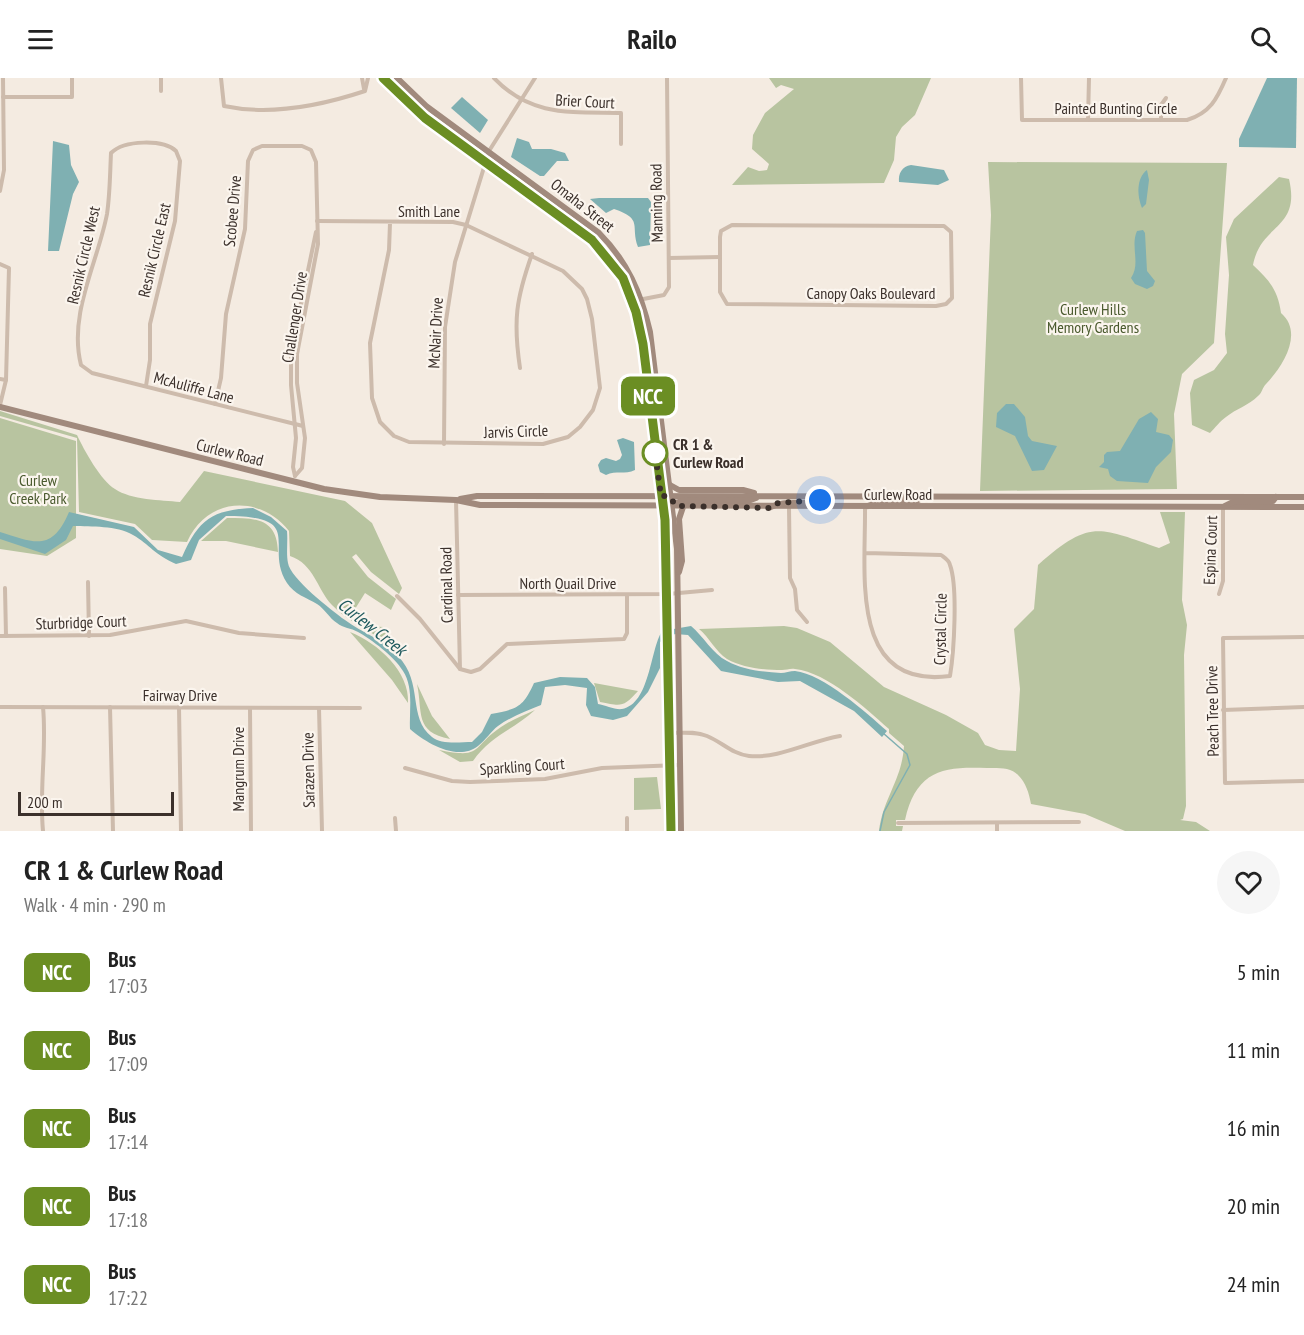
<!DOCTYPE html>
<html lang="en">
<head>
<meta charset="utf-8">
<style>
  :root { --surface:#fff; --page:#f6f6f6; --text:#222; --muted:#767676 }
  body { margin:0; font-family:"PT Sans Narrow",sans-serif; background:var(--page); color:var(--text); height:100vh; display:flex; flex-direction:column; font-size:22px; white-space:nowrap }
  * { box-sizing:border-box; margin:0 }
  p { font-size:20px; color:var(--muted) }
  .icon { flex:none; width:33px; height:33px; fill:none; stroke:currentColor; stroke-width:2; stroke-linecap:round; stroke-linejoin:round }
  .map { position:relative; height:753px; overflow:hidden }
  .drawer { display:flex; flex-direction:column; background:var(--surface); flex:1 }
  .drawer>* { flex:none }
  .badge { padding:0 12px; border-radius:9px; font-size:21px; line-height:39px }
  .scale { position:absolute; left:18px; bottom:15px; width:156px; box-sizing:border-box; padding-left:6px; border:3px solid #3b302b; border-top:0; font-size:16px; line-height:21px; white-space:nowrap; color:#3b302b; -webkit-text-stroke:4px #fbf5ee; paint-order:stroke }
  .you { position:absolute; width:30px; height:30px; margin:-15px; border:4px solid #fff; border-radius:50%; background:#1a73e8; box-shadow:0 0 0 9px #1a73e833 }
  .map>.badge { position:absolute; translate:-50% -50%; box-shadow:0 0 0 3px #fff }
  .round { display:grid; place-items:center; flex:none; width:63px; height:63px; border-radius:32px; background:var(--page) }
  .overview { display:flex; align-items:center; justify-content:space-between; height:102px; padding:0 24px }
  h1 { font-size:28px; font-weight:600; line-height:45px }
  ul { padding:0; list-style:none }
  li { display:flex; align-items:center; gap:18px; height:78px; padding:0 24px }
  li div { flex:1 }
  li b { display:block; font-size:22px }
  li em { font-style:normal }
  li .badge { min-width:66px; font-weight:700; text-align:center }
  header { display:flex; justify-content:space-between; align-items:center; height:78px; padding:0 24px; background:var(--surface); font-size:27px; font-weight:600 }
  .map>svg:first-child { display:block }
  .green { fill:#b8c4a0 }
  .water { fill:#7fb0b2 }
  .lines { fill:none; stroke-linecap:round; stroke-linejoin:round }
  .stream { stroke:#7fb0b2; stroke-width:1.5 }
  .street { stroke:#cdbbac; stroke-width:4 }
  .secondary { stroke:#a18a7d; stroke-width:6 }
  .line-casing { stroke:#fff; stroke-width:14 }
  .line { stroke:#6b8e23; stroke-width:9 }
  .walk { stroke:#3b302b; stroke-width:6; stroke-dasharray:0 10.8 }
  .stop-dot { fill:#fff; stroke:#6b8e23; stroke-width:3 }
  .labels { text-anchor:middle; stroke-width:4.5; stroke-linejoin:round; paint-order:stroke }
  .street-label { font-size:16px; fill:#3b302b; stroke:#fbf5ee }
  .park-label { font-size:16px; fill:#4a5a2e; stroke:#fbf5ee }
  .stop-label { font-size:16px; font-weight:bold; fill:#3b302b; stroke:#fbf5ee; text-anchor:start }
  .water-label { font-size:18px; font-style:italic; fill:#1f5a5e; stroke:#fbf5ee }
</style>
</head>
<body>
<header><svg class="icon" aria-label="menu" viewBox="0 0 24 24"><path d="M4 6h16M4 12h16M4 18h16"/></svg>Railo<svg class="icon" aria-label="search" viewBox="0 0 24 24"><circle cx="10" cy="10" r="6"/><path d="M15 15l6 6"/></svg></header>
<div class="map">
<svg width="1304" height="753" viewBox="0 0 1304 753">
  <rect width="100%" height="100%" fill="#f4ebe1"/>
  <g class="green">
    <polygon points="769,0 931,0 915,37 902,49 896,59 894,82 884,105 732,107 748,89 759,93 767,92 769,86 752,71 753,57 765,35 794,11 781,7 776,10"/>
    <polygon points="988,84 1227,85 1214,265 1182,296 1174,336 1177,411 980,413 991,137"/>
    <path d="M 1279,99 L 1289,101 C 1301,152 1261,145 1253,187 C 1269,202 1278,212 1281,235 C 1304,255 1283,288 1266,306 C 1262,310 1262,315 1258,318 C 1249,327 1236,331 1226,339 C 1220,343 1215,350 1210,355 L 1192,347 L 1190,315 L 1194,302 L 1214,292 L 1227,275 L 1225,256 L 1229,197 L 1226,159 L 1234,141 Z"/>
    <path d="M 0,333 L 77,357 C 84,372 101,403 115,411 C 131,422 161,422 180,424 L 204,393 L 345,423 L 372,445 L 402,510 L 399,516 L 371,494 L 356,476 L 352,479 L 368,499 L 396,521 L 391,532 L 365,515 L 355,531 L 369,548 L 383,549 L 394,571 C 375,554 350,546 332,527 C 317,511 314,486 290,478 L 289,453 C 260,416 207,419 187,464 L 152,462 L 135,446 L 79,434 L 77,360 L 0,338 Z"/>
    <polygon points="0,340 76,363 76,460 47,478 0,471"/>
    <path d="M 1160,434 L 1185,434 L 1182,522 L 1187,547 L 1184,577 L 1186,728 L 1183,741 L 1180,742 L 1196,744 L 1210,753 L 1125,753 L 1085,736 L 1031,726 C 1029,715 1026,705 1018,697 C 1011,689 997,690 987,690 C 942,688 916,693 905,742 L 896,742 L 896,748 L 903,748 L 902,753 L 879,753 C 883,720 902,702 904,668 L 889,655 L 889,651 C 865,630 828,595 795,591 C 791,590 786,592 782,592 C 764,592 743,590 727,581 C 716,574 709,559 699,551 L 784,548 L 797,550 L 830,564 L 884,609 L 946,637 L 978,655 L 985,667 L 999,672 L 1016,673 L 1020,611 L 1014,551 L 1034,531 L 1038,487 C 1090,441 1098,449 1159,470 L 1170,465 Z"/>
    <path d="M 227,440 C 256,440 277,440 278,474 L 226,463 L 201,463 Z"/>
    <path d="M 350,554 C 378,565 410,594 408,625 L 392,602 Z"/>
    <path d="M 594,605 L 638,613 C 623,630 621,628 600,624 Z"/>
    <path d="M 417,606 L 432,638 L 450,661 C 414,654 423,634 417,606 Z"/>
    <path d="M 535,632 C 513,652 490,658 473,683 L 460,684 L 439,672 C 484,681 470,670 501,649 C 511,642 524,637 535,632 Z"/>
    <polygon points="657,699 661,731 634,732 634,700"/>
  </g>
  <g class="water">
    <polygon points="1267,0 1297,0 1296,70 1239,69 1239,61"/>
    <polygon points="462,19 488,42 480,55 451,30"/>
    <polygon points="517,60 529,64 532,71 551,71 565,75 569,83 557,83 544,98 540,98 511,79"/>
    <polygon points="53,63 69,67 71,87 79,104 73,116 59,173 48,173"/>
    <path d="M 911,87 L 944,92 L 949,102 L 938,107 L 899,104 C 898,96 902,88 911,87 Z"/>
    <path d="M 1147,92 L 1149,102 L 1146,126 L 1142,130 C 1137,118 1136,100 1147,92 Z"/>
    <path d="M 599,120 L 648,120 L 651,124 L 650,167 L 638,169 C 630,148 644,141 614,131 L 606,135 L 590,121 Z"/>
    <path d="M 1143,152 L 1145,155 L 1147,193 L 1155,203 L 1153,208 L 1147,211 L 1135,206 L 1131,200 C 1141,186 1130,168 1137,153 Z"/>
    <polygon points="1006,326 1014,326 1025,339 1028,358 1032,363 1057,368 1044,392 1032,393 1015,358 996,349 997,335"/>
    <polygon points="1151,334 1158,341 1156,354 1169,357 1173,362 1171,374 1156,389 1148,405 1117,403 1110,398 1108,391 1099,389 1104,384 1104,377 1107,374 1120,373 1139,341"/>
    <path d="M 623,360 L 634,364 L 635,392 C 625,397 616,392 606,397 L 600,394 L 598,387 L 601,382 L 606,380 L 616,383 L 620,381 L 622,377 L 617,362 Z"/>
    <path d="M 253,430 L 271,439 L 287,453 C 288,464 286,475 288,485 C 290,500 331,532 345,542 C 362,555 383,561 398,578 C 424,605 407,639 432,659 C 441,667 461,664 472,664 L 482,654 L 491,636 C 518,631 523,629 534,605 L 560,599 L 587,600 L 595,609 L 598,626 C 605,627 615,632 622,631 C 650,626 650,572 662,553 L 691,548 C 703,558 713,576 727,583 C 743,592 763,594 781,595 C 785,595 790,593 795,593 C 823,596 867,635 887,653 L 882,659 L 854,633 L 800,603 L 778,604 L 721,593 L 688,557 L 675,556 L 660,564 L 660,590 L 648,614 L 627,638 L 613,642 L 591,638 L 586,627 L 587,610 L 565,607 L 545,609 L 541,627 C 527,633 510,639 498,648 C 491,653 486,662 478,668 C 458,684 426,665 410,651 C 409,632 414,610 403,593 C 394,578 372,562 358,554 C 351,550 343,550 337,545 C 329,540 325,531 317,526 C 307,520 294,516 287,505 C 263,468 308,438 226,438 L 199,462 L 191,482 L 176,486 C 155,477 150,467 133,457 C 116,447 92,449 73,448 L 66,462 L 45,476 L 0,461 L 0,454 C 35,465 52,474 69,434 L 134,449 L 158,472 L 182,479 C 199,441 212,432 253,430 Z"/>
  </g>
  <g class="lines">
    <polyline class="stream" points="880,753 884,734 910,687 907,676 883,655"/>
    <g class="street">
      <path d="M 221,0 L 224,28 C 271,38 320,28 365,13 L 368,0"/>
      <polyline points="362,0 364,11"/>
      <path d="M 494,0 C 531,39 571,34 621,35 L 621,66"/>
      <path d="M 1021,0 L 1022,42 L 1187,42 C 1210,35 1217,21 1226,0"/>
      <polyline points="161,13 161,0"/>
      <polyline points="3,19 72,19 72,0"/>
      <polyline points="1088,42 1089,0"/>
      <polyline points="1161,42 1161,27 1166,20"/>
      <polyline points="0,113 4,92 3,0"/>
      <polyline points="317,143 453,144 466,147 563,193 582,211 587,221 592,241 600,310 593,332 580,349 568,359 543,366 409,364 394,358 380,344 372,320 370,265 389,172 390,145"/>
      <polygon points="732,147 944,148 951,154 952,220 946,226 936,228 727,226 720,214 720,159 721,153"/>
      <polyline points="669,180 720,179"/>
      <polyline points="0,186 9,190 6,302 0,327"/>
      <polyline points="633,223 664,217 669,209 667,0"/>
      <path d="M 520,290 C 513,243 516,221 532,176"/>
      <polyline points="0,301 6,302"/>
      <path d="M 146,308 L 150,282 L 150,246 L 175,143 L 180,83 L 176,73 C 163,61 124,62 111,75 C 110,95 110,116 107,136 C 98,184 68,236 81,287 L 92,295 L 303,348"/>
      <polyline points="215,326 221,300 226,236 245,151 248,83 253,72 262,68 302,68 311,72 316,84 318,166 297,276 297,305 305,360 302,390 295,398"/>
      <polyline points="444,366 445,249 455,184 489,73 535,0"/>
      <polyline points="295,398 293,389 296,360 291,307 291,274 316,154"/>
      <polyline points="456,422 460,591"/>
      <path d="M 865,429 C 866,494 848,612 950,598 C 954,574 958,509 950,487 C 949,482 945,480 941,477 L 866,475"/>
      <polyline points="789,430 790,500 795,511 797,532 807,544"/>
      <polyline points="88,504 89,558"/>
      <polyline points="5,510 6,558"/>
      <polyline points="1219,516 1223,503 1223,430"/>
      <polyline points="458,517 668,516 712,512"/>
      <polyline points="397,518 420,541 460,591 471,594 480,591 507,566 624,561 627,555 627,517"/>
      <polyline points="0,558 110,557 186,543 239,555 304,560"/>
      <polyline points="1304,559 1223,560 1225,705 1304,703"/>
      <polyline points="0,629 360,630"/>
      <polyline points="110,629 113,753"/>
      <polyline points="179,629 181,753"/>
      <polyline points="250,630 251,753"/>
      <polyline points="319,630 322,753"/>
      <polyline points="1223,632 1304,629"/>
      <path d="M 670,655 C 682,655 695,653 707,658 C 722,664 732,676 749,678 C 779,681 810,663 840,658"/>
      <polyline points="405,690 452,703 470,704 545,701 602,690 679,687"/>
      <polyline points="395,740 396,753"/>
      <polyline points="627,740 627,753"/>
      <polyline points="898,745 1079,744"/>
      <path d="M 43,753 C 39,711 47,670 43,629"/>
      <polyline points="997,753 997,745"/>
    </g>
    <g class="secondary">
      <polyline points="383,0 426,41 592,162 614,187 628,212 640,248 645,282 665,442 671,753"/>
      <path d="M 397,0 L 426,28 L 599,155 C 627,183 641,215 650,254 L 677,471 L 681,753"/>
      <polyline points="0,329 324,411 380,419 456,422 480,427 1304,429"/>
      <polyline points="653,332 667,419"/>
      <polyline points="669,409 670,407 679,412 743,412 754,415"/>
      <polyline points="460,421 477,418 1304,419"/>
      <polyline points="672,426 685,422 748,423 756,420"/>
      <polyline points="868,428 875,424 916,423 922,420"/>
      <polyline points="1225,428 1233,424 1273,423 1276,419"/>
      <path d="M 771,429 C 787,420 811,431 824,418"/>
      <polyline points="679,494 682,483 679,441 683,429"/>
    </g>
  </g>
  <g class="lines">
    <g class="line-casing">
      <polyline id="line" points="383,0 425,40 592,162 623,200 636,234 643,266 665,442 671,753"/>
    </g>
    <use href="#line" class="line"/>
    <polyline class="walk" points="655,375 654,366 661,418 667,418 678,428 771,430 778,425 820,422"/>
  </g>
  <circle class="stop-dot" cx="655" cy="375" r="12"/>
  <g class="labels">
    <g class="street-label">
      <text transform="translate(585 23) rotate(3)" y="6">Brier Court</text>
      <text x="1116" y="36">Painted Bunting Circle</text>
      <text transform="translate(656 125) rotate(-91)" y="6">Manning Road</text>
      <text transform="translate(583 127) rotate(38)" y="6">Omaha Street</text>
      <text transform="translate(232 133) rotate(-85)" y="6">Scobee Drive</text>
      <text x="429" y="139">Smith Lane</text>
      <text transform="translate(154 172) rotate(-77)" y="6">Resnik Circle East</text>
      <text transform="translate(83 177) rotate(-77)" y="6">Resnik Circle West</text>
      <text x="871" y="221">Canopy Oaks Boulevard</text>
      <text transform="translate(294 239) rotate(-81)" y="6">Challenger Drive</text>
      <text transform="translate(435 255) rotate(-87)" y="6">McNair Drive</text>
      <text transform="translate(194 309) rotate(15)" y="6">McAuliffe Lane</text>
      <text transform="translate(516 353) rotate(-2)" y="6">Jarvis Circle</text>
      <text transform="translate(230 374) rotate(14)" y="6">Curlew Road</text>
      <text x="898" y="422">Curlew Road</text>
      <text transform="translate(1210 472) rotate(-88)" y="6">Espina Court</text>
      <text x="568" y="511">North Quail Drive</text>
      <text transform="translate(446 507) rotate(-91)" y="6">Cardinal Road</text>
      <text transform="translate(81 544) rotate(-2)" y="6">Sturbridge Court</text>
      <text transform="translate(940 551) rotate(-89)" y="6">Crystal Circle</text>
      <text x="180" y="623">Fairway Drive</text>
      <text transform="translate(1212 633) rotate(-91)" y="6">Peach Tree Drive</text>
      <text transform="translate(522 688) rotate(-4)" y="6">Sparkling Court</text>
      <text transform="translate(238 691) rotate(-90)" y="6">Mangrum Drive</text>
      <text transform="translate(308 692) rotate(-91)" y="6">Sarazen Drive</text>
    </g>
    <g class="park-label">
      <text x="1093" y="237">Curlew Hills<tspan x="1093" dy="18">Memory Gardens</tspan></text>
      <text x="38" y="408">Curlew<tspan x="38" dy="18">Creek Park</tspan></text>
    </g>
    <g class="stop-label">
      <text x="673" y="372">CR 1 &amp;<tspan x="673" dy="18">Curlew Road</tspan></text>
    </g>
    <g class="water-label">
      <text transform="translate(372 549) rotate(38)" y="6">Curlew Creek</text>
    </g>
  </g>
</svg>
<div class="scale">200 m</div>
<div class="you" style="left:820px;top:422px"></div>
<b class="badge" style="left:648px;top:318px;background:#6b8e23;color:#fff">NCC</b>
</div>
<section class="drawer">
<div class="overview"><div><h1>CR 1 &amp; Curlew Road</h1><p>Walk · 4 min · 290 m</p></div><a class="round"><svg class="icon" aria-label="heart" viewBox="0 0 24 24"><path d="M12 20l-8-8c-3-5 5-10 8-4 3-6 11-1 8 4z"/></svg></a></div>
<ul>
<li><span class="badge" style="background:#6b8e23;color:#fff">NCC</span><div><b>Bus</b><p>17:03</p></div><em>5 min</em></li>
<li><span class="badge" style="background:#6b8e23;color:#fff">NCC</span><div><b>Bus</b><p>17:09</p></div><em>11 min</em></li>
<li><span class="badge" style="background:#6b8e23;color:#fff">NCC</span><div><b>Bus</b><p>17:14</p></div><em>16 min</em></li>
<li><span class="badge" style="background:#6b8e23;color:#fff">NCC</span><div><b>Bus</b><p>17:18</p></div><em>20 min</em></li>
<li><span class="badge" style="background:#6b8e23;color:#fff">NCC</span><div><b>Bus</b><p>17:22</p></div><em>24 min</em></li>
</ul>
</section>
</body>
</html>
